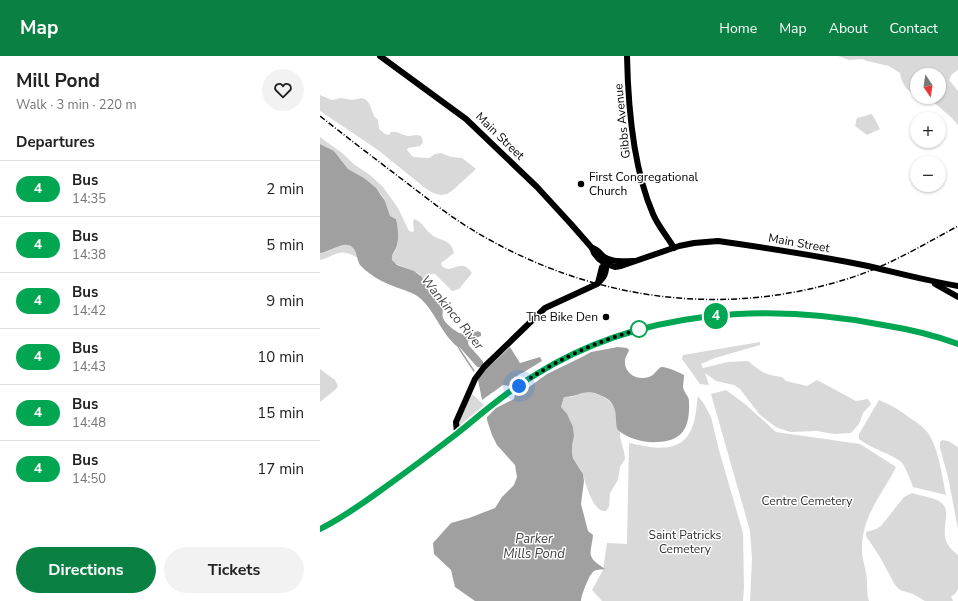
<!DOCTYPE html>
<html lang="en">
<head>
<meta charset="utf-8">
<style>
  :root { --surface:#fff; --page:#f2f2f2; --text:#222; --muted:#767676; --line:#e0e0e0; --accent:#0b8043 }
  body { margin:0; font-family:"Nunito Sans",sans-serif; background:var(--page); color:var(--text); height:100vh; display:flex; flex-direction:column; font-size:15px; white-space:nowrap }
  * { box-sizing:border-box; margin:0 }
  p { font-size:13px; color:var(--muted) }
  .icon { flex:none; width:22px; height:22px; fill:none; stroke:currentColor; stroke-width:2; stroke-linecap:round; stroke-linejoin:round }
  .map { position:relative; flex:1; overflow:hidden }
  .details { display:flex; flex-direction:column; background:var(--surface); width:320px }
  .details>* { flex:none }
  .badge { padding:0 8px; border-radius:13px; font-size:14px; line-height:26px }
  .needle { width:26px; rotate:167deg }
  .controls { position:absolute; left:590px; top:12px; display:grid; gap:8px }
  .controls a { display:grid; place-items:center; width:36px; height:36px; border-radius:50%; background:var(--surface); box-shadow:0 1px 3px #0004; font-size:20px }
  .you { position:absolute; width:20px; height:20px; margin:-10px; border:3px solid #fff; border-radius:50%; background:#1a73e8; box-shadow:0 0 0 6px #1a73e833 }
  .map>.badge { position:absolute; translate:-50% -50%; box-shadow:0 0 0 2px #fff }
  h2 { padding:0 16px; font-size:15px; line-height:36px }
  .round { display:grid; place-items:center; flex:none; width:42px; height:42px; border-radius:21px; background:var(--page) }
  .headline { display:flex; align-items:center; justify-content:space-between; height:68px; padding:0 16px }
  h1 { font-size:19px; font-weight:700; line-height:30px }
  .cta { display:flex; gap:8px; margin-top:auto; padding:8px 16px }
  .cta a { flex:1; height:46px; border-radius:24px; background:var(--accent); color:#fff; font-size:16px; font-weight:700; line-height:46px; text-align:center }
  .cta a+a { background:var(--page); color:var(--text) }
  ul { padding:0; list-style:none }
  li { display:flex; align-items:center; gap:12px; height:56px; padding:0 16px; border-top:1px solid var(--line) }
  li div { flex:1 }
  li b { display:block; font-size:15px }
  li em { font-style:normal }
  li .badge { min-width:44px; font-weight:700; text-align:center }
  header { display:flex; align-items:center; gap:24px; box-sizing:border-box; height:56px; padding:0 20px; background:var(--accent); color:#fff }
  header strong { font-size:19px }
  nav { display:flex; gap:22px; margin-inline-start:auto; font-size:14px }
  main { display:flex; flex:1; min-height:0 }
  .map>svg:first-child { display:block }
  .green { fill:#d9d9d9 }
  .water { fill:#a0a0a0 }
  .lines { fill:none; stroke-linecap:round; stroke-linejoin:round }
  .stream { stroke:#a0a0a0; stroke-width:1.5 }
  .river { stroke:#a0a0a0; stroke-width:8 }
  .major { stroke:#000; stroke-width:6 }
  .rail { stroke:#000; stroke-width:1.5; stroke-dasharray:6 2 1 2; stroke-linecap:butt }
  .line-casing { stroke:#fff; stroke-width:9 }
  .line { stroke:#00a651; stroke-width:6 }
  .walk { stroke:#000; stroke-width:4; stroke-dasharray:0 7.2 }
  .poi-dot { fill:#000; stroke:#fff; stroke-width:1.5 }
  .stop-dot { fill:#fff; stroke:#00a651; stroke-width:2 }
  .labels { text-anchor:middle; stroke-width:3; stroke-linejoin:round; paint-order:stroke }
  .street-label { font-size:12px; fill:#000; stroke:#fff }
  .poi-label { font-size:12px; fill:#000; stroke:#fff; text-anchor:start }
  .park-label { font-size:12px; fill:#303030; stroke:#fff }
  .water-label { font-size:13px; font-style:italic; fill:#414141; stroke:#fff }
</style>
</head>
<body>
<header>
<strong>Map</strong>
<nav><a>Home</a><a>Map</a><a>About</a><a>Contact</a></nav>
</header>
<main>
<section class="details">
<div class="headline"><div><h1>Mill Pond</h1><p>Walk · 3 min · 220 m</p></div><a class="round"><svg class="icon" aria-label="heart" viewBox="0 0 24 24"><path d="M12 20l-8-8c-3-5 5-10 8-4 3-6 11-1 8 4z"/></svg></a></div>
<h2>Departures</h2>
<ul>
<li><span class="badge" style="background:#00a651;color:#fff">4</span><div><b>Bus</b><p>14:35</p></div><em>2 min</em></li>
<li><span class="badge" style="background:#00a651;color:#fff">4</span><div><b>Bus</b><p>14:38</p></div><em>5 min</em></li>
<li><span class="badge" style="background:#00a651;color:#fff">4</span><div><b>Bus</b><p>14:42</p></div><em>9 min</em></li>
<li><span class="badge" style="background:#00a651;color:#fff">4</span><div><b>Bus</b><p>14:43</p></div><em>10 min</em></li>
<li><span class="badge" style="background:#00a651;color:#fff">4</span><div><b>Bus</b><p>14:48</p></div><em>15 min</em></li>
<li><span class="badge" style="background:#00a651;color:#fff">4</span><div><b>Bus</b><p>14:50</p></div><em>17 min</em></li>
</ul>
<div class="cta"><a>Directions</a><a>Tickets</a></div>
</section>
<div class="map">
<svg width="638" height="545" viewBox="0 0 638 545">
  <rect width="100%" height="100%" fill="#fff"/>
  <g class="green">
    <path d="M 518,0 L 638,0 L 638,14 L 632,18 L 629,24 L 638,35 L 638,69 L 632,62 L 611,44 L 607,45 L 598,41 L 619,41 L 619,19 L 597,19 L 597,41 C 588,35 581,28 580,17 L 569,10 L 547,5 L 542,3 L 529,4 Z"/>
    <path d="M 0,39 L 12,44 L 21,42 L 32,44 L 42,42 L 45,43 L 49,47 L 54,60 L 58,64 L 59,73 L 65,78 L 69,79 L 71,76 C 78,75 81,79 88,80 C 93,80 96,78 101,80 L 103,86 L 100,90 L 88,92 L 87,94 L 93,101 L 109,102 L 115,98 L 121,97 L 131,101 L 142,102 L 156,113 L 133,134 L 127,138 L 120,139 L 113,137 L 105,132 L 58,94 L 0,55 Z"/>
    <polygon points="552,58 560,73 547,79 535,70 537,62"/>
    <path d="M 0,81 L 22,97 L 35,109 L 50,119 L 63,131 L 78,152 L 89,175 L 92,176 L 94,175 L 93,166 L 94,163 C 103,166 104,173 111,178 C 118,185 131,182 134,197 L 121,207 L 122,210 C 133,220 140,200 152,217 L 139,233 L 132,235 L 115,218 L 111,218 L 105,224 L 98,217 L 74,207 C 68,199 76,197 77,190 C 79,183 78,170 76,163 L 70,160 L 65,145 L 61,138 L 44,122 L 28,113 L 14,95 L 0,88 Z"/>
    <path d="M 28,188 L 33,191 L 38,202 C 19,191 18,199 0,204 L 0,197 C 10,196 18,189 28,188 Z"/>
    <path d="M 440,286 L 440,289 L 395,302 L 381,308 L 383,312 L 408,306 L 428,305 C 441,316 445,319 462,321 L 466,325 L 487,330 L 497,324 L 536,345 L 548,343 L 551,348 L 543,357 L 539,368 L 531,377 L 514,378 L 497,375 L 470,376 L 456,371 L 440,359 L 420,333 L 414,329 L 396,325 L 385,317 L 389,329 L 380,328 L 362,303 L 363,299 Z"/>
    <polygon points="0,313 15,324 18,330 16,333 0,346"/>
    <polygon points="148,334 164,349 136,373"/>
    <path d="M 406,334 L 425,348 L 456,376 L 540,388 L 576,411 C 561,441 541,460 542,496 C 542,503 545,510 546,517 C 548,527 546,536 549,545 L 430,545 L 432,503 L 430,475 L 391,338 Z"/>
    <path d="M 266,336 C 281,337 295,345 297,361 C 297,367 296,371 300,376 L 300,381 L 304,396 L 305,403 L 300,411 L 298,424 L 290,437 L 289,451 L 286,455 C 273,457 266,428 263,419 C 261,411 253,405 252,397 C 251,388 255,381 253,372 C 251,364 245,358 241,351 L 244,341 L 251,341 Z"/>
    <path d="M 378,340 L 384,348 L 391,361 L 399,394 L 423,477 L 424,532 L 423,545 L 282,545 L 272,534 L 283,514 L 287,487 L 307,488 L 309,387 C 330,391 359,400 371,374 C 376,364 376,351 378,340 Z"/>
    <path d="M 559,344 C 569,348 578,353 586,359 C 594,365 602,369 608,377 C 619,393 622,420 626,439 L 593,431 C 590,423 587,415 583,408 C 576,399 551,393 539,383 L 539,378 Z"/>
    <polygon points="622,384 628,385 638,391 638,473 628,421 620,392 620,386"/>
    <path d="M 592,437 C 601,440 611,441 619,445 C 638,457 610,480 638,499 L 638,533 L 635,538 L 631,540 L 633,545 L 605,545 L 593,538 L 580,534 L 575,529 L 560,501 L 546,480 L 546,476 L 556,473 L 561,470 L 584,441 Z"/>
  </g>
  <g class="water">
    <path d="M 0,88 L 14,95 L 28,113 L 44,122 L 56,132 L 65,145 L 70,160 L 76,163 C 78,170 79,182 77,189 C 76,195 71,197 72,204 L 77,209 L 94,215 L 102,221 L 108,234 L 123,252 C 123,255 122,259 123,262 C 126,269 139,279 147,279 C 153,279 157,272 161,277 L 161,280 L 148,285 L 149,292 L 142,289 L 138,291 C 122,279 116,257 101,243 C 93,236 83,234 73,230 C 65,227 57,223 49,217 C 46,215 43,212 40,209 C 36,202 37,191 28,189 C 21,187 9,196 0,197 Z"/>
    <path d="M 190,291 L 200,307 L 220,301 L 222,305 L 204,316 L 198,319 L 195,328 L 200,335 L 205,334 L 227,318 L 264,300 L 271,296 L 298,291 L 307,292 L 309,294 C 308,298 305,301 305,305 C 304,318 318,325 329,321 C 335,319 337,313 341,311 C 345,310 361,317 364,319 C 364,324 363,328 363,331 C 364,337 369,340 369,345 C 370,370 364,385 337,386 C 325,387 309,383 299,375 C 292,369 303,349 282,340 C 264,331 260,341 244,341 L 241,351 L 247,358 L 253,371 L 254,380 L 252,390 L 252,397 L 253,402 L 263,418 L 264,425 L 261,448 L 268,475 L 273,479 C 271,499 265,500 285,513 C 281,514 275,513 273,516 C 269,519 261,540 261,545 L 155,545 L 135,531 L 131,514 L 114,498 L 113,487 L 131,467 L 149,462 L 175,452 L 182,441 L 194,429 L 197,421 L 195,409 L 177,389 L 172,379 L 167,364 L 167,361 L 176,352 L 194,343 L 195,338 L 190,330 L 183,329 L 162,344 L 158,324 L 160,319 Z"/>
  </g>
  <g class="lines">
    <polyline class="stream" points="138,290 140,294 154,315"/>
    <polyline class="river" points="136,281 159,307"/>
    <g class="major">
      <path d="M 60,0 L 146,63 L 217,131 L 251,168 L 272,192 L 274,197 L 279,203 L 286,208 L 295,211 L 301,210 L 359,190 L 374,187 L 398,185 C 448,192 499,200 548,210 C 578,217 608,225 638,230"/>
      <path d="M 307,0 C 308,49 313,112 333,158 C 338,170 347,180 354,192"/>
      <path d="M 272,192 C 277,193 279,196 283,200 C 291,207 302,205 313,205"/>
      <polyline points="278,227 282,211 286,210"/>
      <polyline points="615,228 638,241"/>
      <path d="M 137,377 L 136,366 L 155,323 L 164,311 L 225,252 L 277,228 C 289,217 284,216 288,203"/>
      <path d="M 0,473 C 20,463 39,450 57,437 C 85,417 112,397 138,376 C 163,356 188,335 215,319 C 318,255 446,246 563,269 C 588,273 614,279 638,288"/>
    </g>
    <path class="rail" d="M 0,60 C 29,83 58,105 87,127 C 109,144 132,162 156,176 C 270,244 403,263 530,222 C 568,210 603,189 638,170"/>
  </g>
  <g class="lines">
    <g class="line-casing">
      <path id="line" d="M 0,473 C 20,463 39,450 57,437 C 85,417 112,397 139,376 C 163,356 188,335 215,319 C 318,254 446,246 563,269 C 588,273 614,279 638,288"/>
    </g>
    <use href="#line" class="line"/>
    <path class="walk" d="M 199,330 C 237,303 279,284 324,272 L 319,273"/>
  </g>
  <g class="poi-dot">
    <circle cx="261" cy="128" r="4"/>
    <circle cx="286" cy="261" r="4"/>
  </g>
  <circle class="stop-dot" cx="319" cy="273" r="8"/>
  <g class="labels">
    <g class="street-label">
      <text transform="translate(302 65) rotate(-96)" y="4">Gibbs Avenue</text>
      <text transform="translate(180 80) rotate(44)" y="4">Main Street</text>
      <text transform="translate(479 187) rotate(10)" y="4">Main Street</text>
    </g>
    <g class="poi-label">
      <text x="269" y="125">First Congregational<tspan x="269" dy="14">Church</tspan></text>
      <text x="278" y="265" text-anchor="end">The Bike Den</text>
    </g>
    <g class="park-label">
      <text x="487" y="449">Centre Cemetery</text>
      <text x="365" y="483">Saint Patricks<tspan x="365" dy="14">Cemetery</tspan></text>
    </g>
    <g class="water-label">
      <text transform="translate(133 256) rotate(51)" y="5">Wankinco River</text>
      <text x="214" y="487">Parker<tspan x="214" dy="15">Mills Pond</tspan></text>
    </g>
  </g>
</svg>
<div class="controls">
<a><svg class="needle" viewBox="-14 -14 28 28"><path d="M0-13l5 13h-10z" fill="#e53935"/><path d="M0 13l5-13h-10z" fill="#767676"/></svg></a>
<a>+</a>
<a>−</a>
</div>
<div class="you" style="left:199px;top:330px"></div>
<b class="badge" style="left:396px;top:260px;background:#00a651;color:#fff">4</b>
</div>
</main>
</body>
</html>
